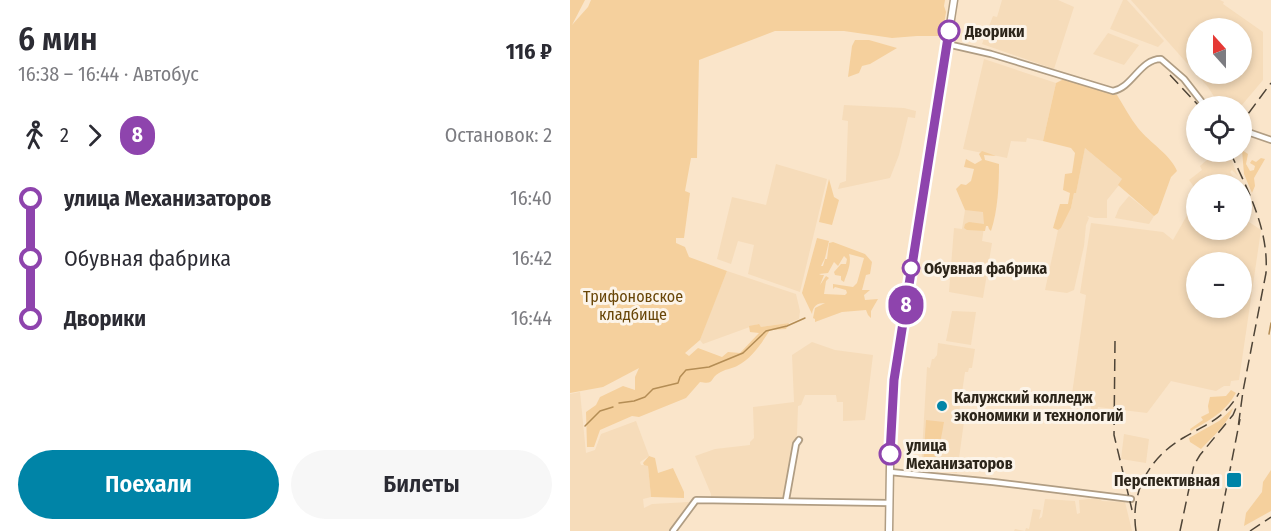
<!DOCTYPE html>
<html lang="ru">
<head>
<meta charset="utf-8">
<style>
  :root { --surface:#fff; --page:#f7f7f7; --text:#2b2b33; --muted:#7c7c81; --accent:#0084a7 }
  body { margin:0; font-family:"Fira Sans Condensed",sans-serif; background:var(--page); color:var(--text); height:100vh; display:flex; flex-direction:column; font-size:22px; white-space:nowrap }
  * { box-sizing:border-box; margin:0 }
  p { font-size:20px; color:var(--muted) }
  .icon { flex:none; width:33px; height:33px; fill:none; stroke:currentColor; stroke-width:2; stroke-linecap:round; stroke-linejoin:round }
  .map { position:relative; flex:1; overflow:hidden }
  .details { display:flex; flex-direction:column; background:var(--surface); width:570px }
  .details>* { flex:none }
  .badge { padding:0 12px; border-radius:20px; font-size:21px; line-height:39px }
  .needle { width:39px; rotate:339deg }
  .tools { position:absolute; left:616px; top:18px; display:grid; gap:12px }
  .tools a { display:grid; place-items:center; width:66px; height:66px; border-radius:50%; background:var(--surface); box-shadow:0 3px 9px #0003; font-size:30px }
  .map>.badge { position:absolute; translate:-50% -50%; box-shadow:0 0 0 3px #fff }
  .legs { display:flex; align-items:center; gap:9px; height:66px; padding:0 18px; font-size:20px }
  .legs p { margin-inline-start:auto }
  .summary { display:flex; align-items:center; justify-content:space-between; height:102px; padding:0 18px }
  h1 { font-size:33px; font-weight:600; line-height:45px }
  .action { display:flex; gap:12px; margin-top:auto; padding:12px 18px }
  .action a { flex:1; height:69px; border-radius:36px; background:var(--accent); color:#fff; font-size:24px; font-weight:600; line-height:69px; text-align:center }
  .action a+a { background:var(--page); color:var(--text) }
  ul { padding:0 18px; list-style:none }
  li { display:flex; align-items:center; gap:21px; height:60px; font-size:22px }
  li i { display:grid; place-items:center; width:9px; height:100%; margin:0 8px; background:currentColor }
  li i::after { content:''; width:15px; height:15px; margin:-8px; border:4px solid; border-radius:50%; background:var(--surface) }
  li p { margin-inline-start:auto }
  li:first-child i { background:linear-gradient(#0000 50%,currentColor 0) }
  li:last-child i { background:linear-gradient(currentColor 50%,#0000 0) }
  main { display:flex; flex:1; min-height:0 }
  .map>svg:first-child { display:block }
  .built { fill:#f6dcba; fill-rule:evenodd }
  .green { fill:#f5d09d; fill-rule:evenodd }
  .lines { fill:none; stroke-linecap:round; stroke-linejoin:round }
  .stream { stroke:#b48d55; stroke-width:1.5 }
  .tertiary-casing { stroke:#b09d83; stroke-width:8 }
  .primary-casing { stroke:#b09d83; stroke-width:9 }
  .tertiary { stroke:#fff; stroke-width:4.5 }
  .primary { stroke:#fff; stroke-width:6 }
  .rail { stroke:#4e4437; stroke-width:1.5; stroke-dasharray:12 6; stroke-linecap:butt }
  .line-1-casing { stroke:#fff; stroke-width:14 }
  .line-1 { stroke:#8e44ad; stroke-width:9 }
  .stop-1-dot { fill:#fff; stroke:#8e44ad; stroke-width:3 }
  .poi-dot { fill:#0084a7; stroke:#fcf4e9; stroke-width:2 }
  .labels { text-anchor:middle; stroke-width:6; stroke-linejoin:round; paint-order:stroke }
  .stop-label { font-size:16px; font-weight:bold; fill:#2c251a; stroke:#fcf4e9; text-anchor:start }
  .park-label { font-size:16px; fill:#694608; stroke:#fcf4e9 }
  .poi-label { font-size:16px; font-weight:bold; fill:#2c251a; stroke:#fcf4e9; text-anchor:start }
</style>
</head>
<body>
<main>
<section class="details">
<div class="summary"><div><h1>6 мин</h1><p>16:38 – 16:44 · Автобус</p></div><b>116 ₽</b></div>
<div class="legs"><svg class="icon" aria-label="walk" viewBox="0 0 24 24"><circle cx="13" cy="4" r="2"/><path d="M13 8l-2 6 4 7M11 14l-3 7M7 12l3-4h3l4 4"/></svg>2<svg class="icon" aria-label="forward" viewBox="0 0 24 24"><path d="M9 5l7 7-7 7"/></svg><b class="badge" style="background:#8e44ad;color:#fff">8</b><p>Остановок: 2</p></div>
<ul>
<li><i style="color:#8e44ad"></i><b>улица Механизаторов</b><p>16:40</p></li>
<li><i style="color:#8e44ad"></i><span>Обувная фабрика</span><p>16:42</p></li>
<li><i style="color:#8e44ad"></i><b>Дворики</b><p>16:44</p></li>
</ul>
<div class="action"><a>Поехали</a><a>Билеты</a></div>
</section>
<div class="map">
<svg width="701" height="531" viewBox="0 0 701 531">
  <rect width="100%" height="100%" fill="#fae5ca"/>
  <g class="built">
    <polygon points="432,0 488,0 504,7 484,69 412,44 423,16 427,17"/>
    <polygon points="553,0 557,0 594,41 588,47 540,29"/>
    <path d="M 561,0 L 650,0 L 654,2 L 653,4 L 693,32 L 693,80 L 671,106 L 650,106 L 638,87 ZM 627,28 L 672,28 L 672,74 L 627,74 Z"/>
    <polygon points="538,33 569,45 554,65 523,54"/>
    <polygon points="414,59 486,83 473,141 457,138 456,142 441,141 437,158 393,149"/>
    <polygon points="274,105 334,108 346,111 345,118 338,117 329,155 320,178 268,189 270,183 276,181 278,121 272,120"/>
    <polygon points="515,148 553,180 537,200 537,218 525,218 517,216 519,218 516,225 514,246 504,290 497,293 475,290 488,230 491,228 501,208 504,193 506,192"/>
    <polygon points="636,152 658,152 668,176 662,170 660,172 664,178 656,184 627,184 627,191 619,180 632,170 630,166 637,160"/>
    <polygon points="206,164 257,179 230,292 178,274 184,245 168,241 161,264 147,259 162,197 196,205"/>
    <polygon points="559,196 584,216 579,224 545,218 549,208"/>
    <polygon points="396,204 417,207 412,241 422,243 413,298 379,292 384,228 392,229"/>
    <path d="M 619,212 L 627,219 L 627,230 L 672,230 L 672,221 L 679,222 L 691,230 L 669,380 L 661,381 L 660,386 L 654,386 L 646,391 L 601,381 L 577,413 L 528,407 L 527,410 L 521,409 L 521,404 L 501,401 L 516,295 L 510,293 L 521,223 L 593,232 L 603,240 ZM 627,262 L 672,262 L 672,308 L 627,308 Z"/>
    <polygon points="157,271 226,294 230,311 229,319 219,323 191,327 188,324 133,344 130,340 138,318"/>
    <polygon points="382,311 406,312 401,345 376,341"/>
    <polygon points="242,342 265,350 303,355 295,420 273,421 273,402 267,402 266,395 235,395 231,405 228,406 227,435 224,442 216,495 213,498 141,498 141,494 125,456 145,449 180,445 180,442 184,438 183,407 224,402 222,355"/>
    <polygon points="368,343 405,349 402,368 399,368 398,372 395,372 389,413 395,414 387,473 351,469 357,367 360,368 362,359 364,359 367,355"/>
    <polygon points="10,392 16,453 25,450 31,434 66,421 79,456 70,462 71,465 78,465 81,497 73,499 74,508 82,504 119,502 114,514 98,531 0,531 0,394"/>
    <polygon points="554,434 579,439 576,463 551,459"/>
    <polygon points="529,498 532,501 555,502 562,531 444,531 445,529 455,531 456,528 459,529 463,509 471,510 469,519 472,517 475,499 505,501 507,514 510,513 509,500"/>
  </g>
  <g class="green">
    <path d="M 0,0 L 15,0 L 2,25 L 18,7 L 21,0 L 375,0 L 374,6 L 376,12 L 372,36 L 347,36 L 322,38 L 274,31 L 205,31 L 129,60 L 127,158 L 121,158 L 115,191 L 120,193 L 114,238 L 106,238 L 106,243 L 115,247 L 119,257 L 157,271 L 130,340 L 115,353 L 119,356 L 128,348 L 152,357 L 158,352 L 170,353 L 189,333 L 180,332 L 179,326 L 189,324 L 191,327 L 219,323 L 216,329 L 200,330 C 191,344 182,358 167,366 C 161,369 155,369 149,373 C 139,379 145,385 130,382 L 116,398 L 69,417 L 62,416 L 30,430 L 24,447 L 17,447 L 16,412 L 26,405 L 30,397 L 53,386 L 65,390 L 65,377 L 69,368 L 33,387 L 0,393 Z"/>
    <polygon points="285,40 299,40 327,48 300,64 292,66 289,73 278,77 282,46"/>
    <path d="M 494,79 L 547,95 C 554,106 560,118 568,128 C 580,143 601,155 607,171 L 601,177 L 588,213 L 584,216 L 548,185 L 552,179 L 515,148 L 506,193 L 504,193 L 501,208 L 491,228 L 488,230 L 483,228 L 490,204 L 498,204 L 500,193 L 493,190 L 495,174 L 502,173 L 505,153 L 501,148 L 473,141 L 486,83 Z"/>
    <polygon points="672,150 678,154 676,164 680,171 684,170 685,166 680,163 682,160 686,162 691,158 695,159 684,178 685,186 682,193 674,174"/>
    <path d="M 412,151 L 426,156 L 414,155 L 415,160 L 429,164 C 429,185 428,210 421,231 L 419,229 L 418,226 L 416,226 L 415,231 L 397,230 L 394,228 L 395,224 L 399,222 L 414,224 L 413,212 L 395,210 L 386,189 L 391,184 L 396,185 L 401,181 L 404,169 L 394,167 L 396,159 L 405,164 L 412,160 L 409,154 Z"/>
    <polygon points="259,179 264,197 269,200 262,225 249,222"/>
    <path d="M 247,238 L 259,241 L 255,258 L 251,266 L 253,266 L 255,259 L 257,259 L 259,243 L 263,242 L 295,254 L 302,262 L 300,274 L 296,275 L 292,290 L 300,290 L 294,295 L 295,300 L 308,299 L 301,311 L 301,318 L 298,315 L 296,310 L 272,312 L 245,322 L 245,319 L 243,318 L 245,308 L 255,303 C 247,303 243,306 242,314 L 232,293 ZM 279,254 L 294,258 L 287,283 L 283,287 L 263,284 L 263,289 L 265,287 L 276,290 L 277,293 L 275,295 L 254,294 L 256,281 L 259,278 L 256,276 L 250,285 L 254,275 L 251,275 L 249,274 L 258,273 L 264,262 L 268,266 L 274,256 L 277,259 L 276,264 L 271,264 L 264,272 L 265,275 L 271,276 L 271,280 L 274,282 C 277,273 282,263 279,254 Z"/>
    <path d="M 661,390 L 666,393 C 654,413 641,419 621,431 L 620,429 L 633,420 L 631,417 L 639,413 L 638,406 L 640,397 L 656,396 Z"/>
    <path d="M 663,408 C 658,424 642,437 631,449 L 620,442 L 619,438 L 649,421 Z"/>
    <polygon points="356,420 374,422 366,466 353,465"/>
    <polygon points="79,456 85,458 88,473 103,468 114,492 114,498 81,497 78,466 74,465 73,463"/>
    <polygon points="701,470 701,511 674,526 676,513 692,492 693,482"/>
  </g>
  <g class="lines">
    <g class="stream">
      <polyline points="699,334 701,323"/>
      <polyline points="49,403 64,401 75,397 83,389 108,383 110,377 116,370 139,367 173,353 196,331 217,326 235,318"/>
      <polyline points="15,426 30,411 43,407"/>
    </g>
    <g class="tertiary-casing">
      <g id="tertiary">
        <path d="M 377,44 L 421,54 L 543,91 C 562,88 570,59 591,59 L 614,79 L 635,106"/>
        <polyline points="672,130 701,140"/>
        <polyline points="320,472 423,482 561,499"/>
        <polyline points="216,500 226,444 229,440"/>
        <polyline points="103,531 126,500 319,503"/>
      </g>
    </g>
    <g class="primary-casing">
      <polyline id="primary" points="319,531 321,402 384,0"/>
    </g>
    <use href="#tertiary" class="tertiary"/>
    <use href="#primary" class="primary"/>
    <g class="rail">
      <polyline points="600,75 629,106"/>
      <polyline points="672,130 678,114 701,83"/>
      <path d="M 660,152 C 678,190 699,230 696,273 L 673,391 L 668,428"/>
      <polyline points="545,341 544,435 562,510"/>
      <path d="M 566,531 C 560,492 579,458 613,438 C 637,424 655,418 669,393"/>
      <polyline points="610,531 624,465 630,455 663,415 666,408"/>
      <polyline points="648,531 670,419"/>
      <polyline points="680,531 701,517"/>
    </g>
  </g>
  <g class="lines">
    <g class="line-1-casing">
      <polyline id="line-1" points="320,454 324,380 379,31"/>
    </g>
    <use href="#line-1" class="line-1"/>
  </g>
  <g class="stop-1-dot">
    <circle cx="379" cy="31" r="10"/>
    <circle cx="341" cy="268" r="8"/>
    <circle cx="320" cy="454" r="10"/>
  </g>
  <g class="poi-dot">
    <circle cx="372" cy="406" r="6"/>
    <rect x="656" y="472" width="16" height="16" rx="3"/>
  </g>
  <g class="labels">
    <g class="stop-label">
      <text x="395" y="37">Дворики</text>
      <text x="354" y="274">Обувная фабрика</text>
      <text x="336" y="451">улица<tspan x="336" dy="18">Механизаторов</tspan></text>
    </g>
    <g class="park-label">
      <text x="63" y="302">Трифоновское<tspan x="63" dy="18">кладбище</tspan></text>
    </g>
    <g class="poi-label">
      <text x="384" y="403">Калужский колледж<tspan x="384" dy="18">экономики и технологий</tspan></text>
      <text x="650" y="486" text-anchor="end">Перспективная</text>
    </g>
  </g>
</svg>
<div class="tools">
<a><svg class="needle" viewBox="-14 -14 28 28"><path d="M0-13l5 13h-10z" fill="#e53935"/><path d="M0 13l5-13h-10z" fill="#7c7c81"/></svg></a>
<a><svg class="icon" aria-label="locate" viewBox="0 0 24 24"><circle cx="12" cy="12" r="6"/><path d="M12 2v4M12 18v4M2 12h4M18 12h4"/></svg></a>
<a>+</a>
<a>−</a>
</div>
<b class="badge" style="left:336px;top:305px;background:#8e44ad;color:#fff">8</b>
</div>
</main>
</body>
</html>
